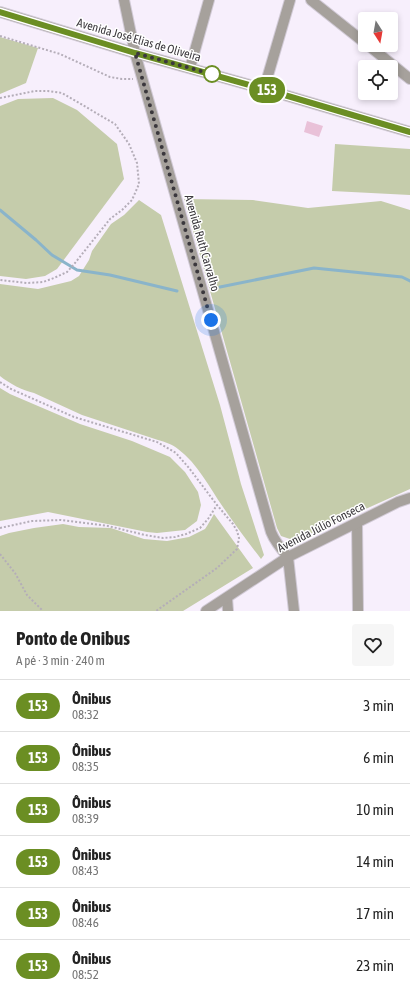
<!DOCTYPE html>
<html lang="pt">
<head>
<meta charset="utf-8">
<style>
  :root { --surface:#fff; --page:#f6f6f6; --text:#222; --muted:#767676; --line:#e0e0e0 }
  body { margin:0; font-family:"Asap Condensed",sans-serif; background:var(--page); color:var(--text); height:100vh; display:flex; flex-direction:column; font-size:15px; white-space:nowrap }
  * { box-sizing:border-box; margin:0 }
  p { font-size:13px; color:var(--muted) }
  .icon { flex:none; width:22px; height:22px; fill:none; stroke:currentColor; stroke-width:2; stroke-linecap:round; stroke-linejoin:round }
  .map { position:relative; height:611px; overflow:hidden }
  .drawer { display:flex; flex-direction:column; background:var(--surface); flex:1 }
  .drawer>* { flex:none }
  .badge { padding:0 8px; border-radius:13px; font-size:14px; line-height:26px }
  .needle { width:26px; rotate:169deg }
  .tools { position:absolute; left:358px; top:12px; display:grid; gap:8px }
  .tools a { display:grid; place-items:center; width:40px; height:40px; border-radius:4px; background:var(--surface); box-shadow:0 2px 6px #0003; font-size:20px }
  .you { position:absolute; width:20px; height:20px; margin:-10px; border:3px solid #fff; border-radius:50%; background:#1a73e8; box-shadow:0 0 0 6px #1a73e833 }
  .map>.badge { position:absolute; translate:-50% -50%; box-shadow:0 0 0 2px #fff }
  .round { display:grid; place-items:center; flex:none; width:42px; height:42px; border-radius:4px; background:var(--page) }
  .head { display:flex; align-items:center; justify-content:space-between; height:68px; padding:0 16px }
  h1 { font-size:19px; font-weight:700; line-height:30px }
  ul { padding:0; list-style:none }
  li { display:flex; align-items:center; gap:12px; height:52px; padding:0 16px; border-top:1px solid var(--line) }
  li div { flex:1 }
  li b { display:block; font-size:15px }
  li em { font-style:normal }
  li .badge { min-width:44px; font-weight:700; text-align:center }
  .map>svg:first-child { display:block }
  .green { fill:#c5ccab }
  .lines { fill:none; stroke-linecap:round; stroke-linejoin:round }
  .stream { stroke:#8ab4ca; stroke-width:3 }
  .building { fill:#e9c1d8 }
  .minor-casing { stroke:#d1cad6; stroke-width:12 }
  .tertiary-casing { stroke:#d1cad6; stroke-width:12 }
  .path { stroke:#b4adb8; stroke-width:2; stroke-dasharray:2 2; stroke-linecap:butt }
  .minor { stroke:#a6a19c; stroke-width:10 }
  .tertiary { stroke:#a6a19c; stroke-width:10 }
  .line-casing { stroke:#fff; stroke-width:9 }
  .line { stroke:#6b8e23; stroke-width:6 }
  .walk { stroke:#3b383d; stroke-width:4; stroke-dasharray:0 7.2 }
  .stop-dot { fill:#fff; stroke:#6b8e23; stroke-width:2 }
  .labels { text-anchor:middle; stroke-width:3; stroke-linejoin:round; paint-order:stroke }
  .street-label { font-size:12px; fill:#3b383d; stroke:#fff }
</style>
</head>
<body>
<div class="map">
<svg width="410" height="611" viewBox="0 0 410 611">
  <rect width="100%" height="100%" fill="#f7effc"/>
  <g class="green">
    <polygon points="0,37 38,48 26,83 0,94"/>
    <polygon points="53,98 77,110 117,144 124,179 57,269 45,276 26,279 0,276 0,106 18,99"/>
    <polygon points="335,144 410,149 410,195 332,191"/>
    <polygon points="184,199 253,200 308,208 381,201 410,210 410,489 310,534 290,539 281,536 277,528"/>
    <path d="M 139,200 L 161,215 L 220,405 L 241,484 L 264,555 L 261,559 C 248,542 235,525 223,507 C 209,487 198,464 178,449 C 172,444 165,442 158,440 L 82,415 L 34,393 C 22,390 10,384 0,376 L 0,284 L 38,289 L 71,281 L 79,276 L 89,260 L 92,251 L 111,224 L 124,215 Z"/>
    <polygon points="0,388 10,394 80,424 132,441 170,457 185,472 198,492 201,505 197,521 185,530 157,533 147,532 48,512 0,521"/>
    <polygon points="214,514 253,568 183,611 0,611 0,536 9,533 34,528 63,524 79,527 111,528 144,539 167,541 189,537 205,529 207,526"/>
  </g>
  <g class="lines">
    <g class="stream">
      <polyline points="0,210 36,240 52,255 77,270 110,275 177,291"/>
      <polyline points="220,287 314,268 402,277 410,281"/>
    </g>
  </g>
  <polygon class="building" points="307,121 323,126 319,137 304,132"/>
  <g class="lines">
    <g class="minor-casing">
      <g id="minor">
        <polyline points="311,0 365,43"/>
        <polyline points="0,12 135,53 124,0"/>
        <polyline points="368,45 410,79"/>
        <polyline points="190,68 209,0"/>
        <polyline points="264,89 290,0"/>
        <polyline points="357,523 358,611"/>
        <polyline points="227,598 228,611"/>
        <polyline points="294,611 288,557 398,502 410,498"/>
      </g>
    </g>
    <g class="tertiary-casing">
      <g id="tertiary">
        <path d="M 135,53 L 271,532 C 275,542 281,549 288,557 L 206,611"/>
        <polyline points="135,53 264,89 410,132"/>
      </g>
    </g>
    <g class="path">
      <polyline points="0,36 60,54 110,77 122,79 133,79"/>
      <polyline points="0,98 35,91 48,91 62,93 115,124 129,144 137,163 139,184 132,200 122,210 110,219 75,263 67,272 54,278 43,282 27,283 0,280"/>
      <polyline points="0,382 11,389 74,417 157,442 176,453 189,468 217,505 233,524 237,531 239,538 237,549 217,568 156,611"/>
      <polyline points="0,528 32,521 61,520 108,526 145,535 163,538 175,537 186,534 200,528 208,519 217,505"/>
      <polyline points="0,554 15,573 27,595 43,611"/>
    </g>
    <use href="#minor" class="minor"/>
    <use href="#tertiary" class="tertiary"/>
  </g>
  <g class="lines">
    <g class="line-casing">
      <polyline id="line" points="0,12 135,53 264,89 410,132"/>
    </g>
    <use href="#line" class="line"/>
    <polyline class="walk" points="211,320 135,53 212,74"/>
  </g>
  <circle class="stop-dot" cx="212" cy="74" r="8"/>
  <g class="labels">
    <g class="street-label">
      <text transform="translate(139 40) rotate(16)" y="4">Avenida José Elias de Oliveira</text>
      <text transform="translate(202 243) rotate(74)" y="4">Avenida Ruth Carvalho</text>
      <text transform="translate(321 527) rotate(-27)" y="4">Avenida Júlio Fonseca</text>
    </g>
  </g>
</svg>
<div class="tools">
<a><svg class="needle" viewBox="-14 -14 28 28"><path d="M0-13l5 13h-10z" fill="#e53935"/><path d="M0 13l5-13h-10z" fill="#767676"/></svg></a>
<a><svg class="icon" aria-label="locate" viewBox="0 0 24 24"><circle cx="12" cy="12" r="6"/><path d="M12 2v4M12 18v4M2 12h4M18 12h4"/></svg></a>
</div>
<div class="you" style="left:211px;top:320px"></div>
<b class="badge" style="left:267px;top:90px;background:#6b8e23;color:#fff">153</b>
</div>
<section class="drawer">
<div class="head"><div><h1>Ponto de Onibus</h1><p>A pé · 3 min · 240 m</p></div><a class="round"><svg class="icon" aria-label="heart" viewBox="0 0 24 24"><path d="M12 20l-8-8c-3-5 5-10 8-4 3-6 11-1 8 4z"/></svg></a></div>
<ul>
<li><span class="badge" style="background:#6b8e23;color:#fff">153</span><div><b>Ônibus</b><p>08:32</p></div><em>3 min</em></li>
<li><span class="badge" style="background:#6b8e23;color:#fff">153</span><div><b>Ônibus</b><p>08:35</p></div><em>6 min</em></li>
<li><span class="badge" style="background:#6b8e23;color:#fff">153</span><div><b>Ônibus</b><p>08:39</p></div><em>10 min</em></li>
<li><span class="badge" style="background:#6b8e23;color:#fff">153</span><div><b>Ônibus</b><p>08:43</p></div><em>14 min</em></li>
<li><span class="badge" style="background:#6b8e23;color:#fff">153</span><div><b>Ônibus</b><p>08:46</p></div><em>17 min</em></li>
<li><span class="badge" style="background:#6b8e23;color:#fff">153</span><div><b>Ônibus</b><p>08:52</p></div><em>23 min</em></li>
</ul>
</section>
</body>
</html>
